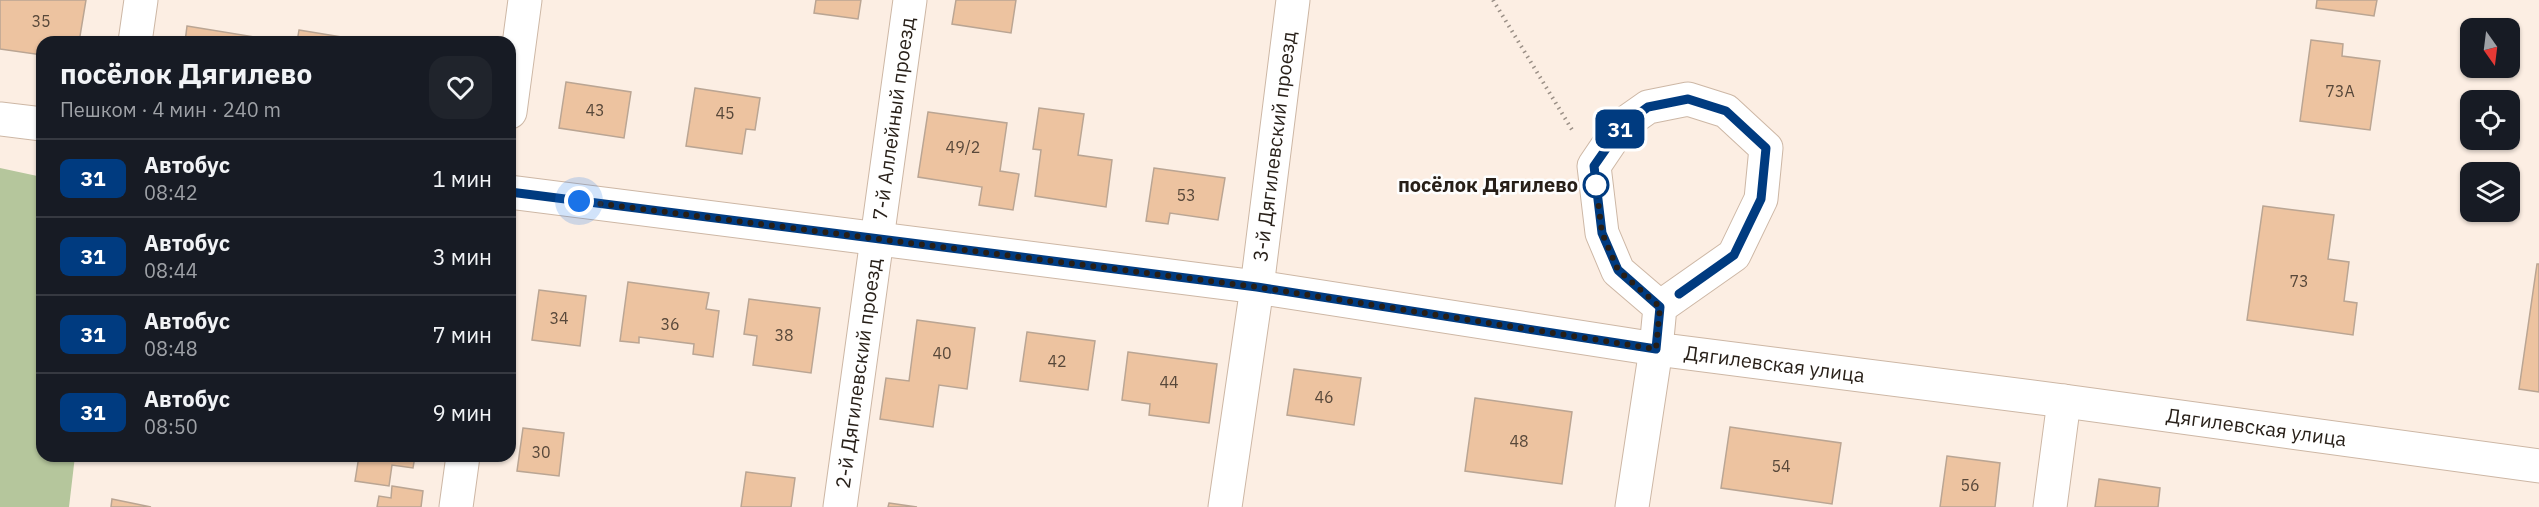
<!DOCTYPE html>
<html lang="ru">
<head>
<meta charset="utf-8">
<style>
  :root { --surface:#171b24; --page:#20242c; --text:#f1f3f6; --muted:#9ea1a6; --line:#363941 }
  body { margin:0; font-family:"IBM Plex Sans",sans-serif; background:var(--page); color:var(--text); height:100vh; display:flex; flex-direction:column; font-size:22px; white-space:nowrap }
  * { box-sizing:border-box; margin:0 }
  p { font-size:20px; color:var(--muted) }
  .icon { flex:none; width:33px; height:33px; fill:none; stroke:currentColor; stroke-width:2; stroke-linecap:round; stroke-linejoin:round }
  .map { position:relative; flex:1; overflow:hidden }
  .side { position:absolute; left:36px; top:36px; width:480px; height:426px; display:flex; flex-direction:column; background:var(--surface); border-radius:18px; box-shadow:0 2px 4px #0004 }
  .side>* { flex:none }
  .badge { padding:0 12px; border-radius:9px; font-size:21px; line-height:39px }
  .needle { width:39px; rotate:166deg }
  .tools { position:absolute; left:2460px; top:18px; display:grid; gap:12px }
  .tools a { display:grid; place-items:center; width:60px; height:60px; border-radius:12px; background:var(--surface); box-shadow:0 2px 4px #0004; font-size:30px }
  .you { position:absolute; width:30px; height:30px; margin:-15px; border:4px solid #fff; border-radius:50%; background:#1a73e8; box-shadow:0 0 0 9px #1a73e833 }
  .map>.badge { position:absolute; translate:-50% -50%; box-shadow:0 0 0 3px #fff }
  .round { display:grid; place-items:center; flex:none; width:63px; height:63px; border-radius:18px; background:var(--page) }
  .overview { display:flex; align-items:center; justify-content:space-between; height:102px; padding:0 24px }
  h1 { font-size:28px; font-weight:700; line-height:45px }
  ul { padding:0; list-style:none }
  li { display:flex; align-items:center; gap:18px; height:78px; padding:0 24px; border-top:2px solid var(--line) }
  li div { flex:1 }
  li b { display:block; font-size:22px }
  li em { font-style:normal }
  li .badge { min-width:66px; font-weight:700; text-align:center }
  .map>svg:first-child { display:block }
  .green { fill:#b5c69c }
  .building { fill:#edc3a0; stroke:#baa593; stroke-width:1.5 }
  .lines { fill:none; stroke-linecap:round; stroke-linejoin:round }
  .street-casing { stroke:#cdb7a5; stroke-width:35 }
  .secondary-casing { stroke:#cdb7a5; stroke-width:35 }
  .path { stroke:#9a8f86; stroke-width:4; stroke-dasharray:1.5 4.5; stroke-linecap:butt }
  .street { stroke:#fff; stroke-width:33 }
  .secondary { stroke:#fff; stroke-width:33 }
  .line-casing { stroke:#fff; stroke-width:14 }
  .line { stroke:#003b80; stroke-width:9 }
  .walk { stroke:#271f18; stroke-width:6; stroke-dasharray:0 10.8 }
  .stop-dot { fill:#fff; stroke:#003b80; stroke-width:3 }
  .labels { text-anchor:middle; stroke-width:5; stroke-linejoin:round; paint-order:stroke }
  .number-label { font-size:16px; fill:#58483a }
  .street-label { font-size:20px; fill:#271f18; stroke:#fefefe }
  .stop-label { font-size:20px; font-weight:bold; fill:#271f18; stroke:#fefefe; text-anchor:end }
</style>
</head>
<body>
<div class="map">
<svg width="2539" height="507" viewBox="0 0 2539 507">
  <rect width="100%" height="100%" fill="#fceee3"/>
  <polygon class="green" points="0,168 42,177 42,456 75,456 69,507 0,507"/>
  <g class="building">
    <polygon points="0,0 86,0 79,42 42,42 42,55 0,49"/>
    <polygon points="816,0 861,0 858,19 814,13"/>
    <polygon points="956,0 1016,0 1011,33 952,24"/>
    <polygon points="2317,0 2377,0 2374,16 2316,8"/>
    <polygon points="187,26 255,37 254,42 185,42"/>
    <polygon points="299,30 366,41 365,42 297,42"/>
    <polygon points="2311,40 2343,44 2342,56 2380,61 2370,130 2300,121"/>
    <polygon points="566,82 631,92 624,138 559,128"/>
    <polygon points="695,88 760,98 755,130 746,129 742,154 686,146"/>
    <polygon points="1039,108 1084,114 1078,155 1112,160 1106,207 1035,196 1041,150 1033,149"/>
    <polygon points="928,112 1007,123 1000,171 1019,174 1013,210 979,205 982,187 918,177"/>
    <polygon points="1154,168 1225,178 1218,220 1170,213 1168,224 1146,221"/>
    <polygon points="2263,206 2334,215 2328,259 2349,262 2344,301 2357,303 2353,335 2247,320"/>
    <polygon points="2537,264 2539,264 2539,392 2519,389"/>
    <polygon points="628,282 709,293 706,309 719,311 713,357 693,354 694,344 639,337 639,343 620,341"/>
    <polygon points="539,290 586,296 580,346 532,340"/>
    <polygon points="749,299 820,308 811,373 753,365 757,336 744,334"/>
    <polygon points="917,320 975,328 967,389 939,385 933,427 880,419 886,378 909,381"/>
    <polygon points="1027,332 1095,341 1088,390 1020,381"/>
    <polygon points="1128,352 1217,364 1209,423 1149,415 1150,404 1122,400"/>
    <polygon points="1294,369 1361,378 1354,425 1287,415"/>
    <polygon points="1475,398 1572,412 1562,484 1465,471"/>
    <polygon points="1730,427 1841,443 1832,504 1721,488"/>
    <polygon points="523,428 564,433 559,476 517,471"/>
    <polygon points="359,456 415,456 413,468 392,465 389,486 355,481"/>
    <polygon points="1947,456 2000,463 1995,507 1940,507"/>
    <polygon points="746,472 795,478 791,507 741,507"/>
    <polygon points="2099,479 2160,488 2158,507 2095,507"/>
    <polygon points="392,486 423,491 421,507 377,507 379,496 391,498"/>
    <polygon points="112,499 151,507 111,507"/>
    <polygon points="889,503 917,507 888,507"/>
  </g>
  <g class="lines">
    <g class="street-casing">
      <g id="street">
        <polyline points="135,42 141,0"/>
        <polyline points="510,112 525,0"/>
        <path id="s1" d="M 1660,307 L 1618,271 L 1602,233 L 1594,166 L 1621,126 L 1648,107 L 1688,99 L 1726,111 L 1766,148 L 1761,199 L 1734,255 L 1660,307 L 1656,349 L 2064,401 L 2539,466"/>
        <polyline points="456,507 463,456"/>
        <path id="s2" d="M 840,507 L 910,0"/>
        <path id="s3" d="M 1225,507 L 1257,287 L 1293,0"/>
        <polyline points="2050,507 2064,401"/>
      </g>
    </g>
    <g class="secondary-casing">
      <g id="secondary">
        <polyline points="0,119 42,124"/>
        <polyline points="510,192 1257,287 1656,349 1632,507"/>
      </g>
    </g>
    <polyline class="path" points="1493,0 1574,133"/>
    <use href="#street" class="street"/>
    <use href="#secondary" class="secondary"/>
  </g>
  <g class="lines">
    <g class="line-casing">
      <polyline id="line" points="510,192 1257,287 1656,349 1660,307 1618,270 1602,233 1594,166 1622,126 1648,107 1688,99 1726,111 1766,148 1761,199 1734,255 1679,294"/>
    </g>
    <use href="#line" class="line"/>
    <polyline class="walk" points="579,201 1257,287 1656,349 1660,307 1618,270 1602,233 1596,185"/>
  </g>
  <circle class="stop-dot" cx="1596" cy="185" r="12"/>
  <g class="labels">
    <g class="number-label">
      <text x="41" y="27">35</text>
      <text x="2340" y="97">73А</text>
      <text x="595" y="116">43</text>
      <text x="725" y="119">45</text>
      <text x="963" y="153">49/2</text>
      <text x="1186" y="201">53</text>
      <text x="2299" y="287">73</text>
      <text x="559" y="324">34</text>
      <text x="670" y="330">36</text>
      <text x="784" y="341">38</text>
      <text x="942" y="359">40</text>
      <text x="1057" y="367">42</text>
      <text x="1169" y="388">44</text>
      <text x="1324" y="403">46</text>
      <text x="1519" y="447">48</text>
      <text x="541" y="458">30</text>
      <text x="1781" y="472">54</text>
      <text x="1970" y="491">56</text>
    </g>
    <g class="street-label">
      <text dy="7" stroke="none"><textPath href="#s2" startOffset="392">7-й Аллейный проезд</textPath></text>
      <text dy="7" stroke="none"><textPath href="#s3" startOffset="364">3-й Дягилевский проезд</textPath></text>
      <text dy="7" stroke="none"><textPath href="#s1" startOffset="746">Дягилевская улица</textPath></text>
      <text dy="7" stroke="none"><textPath href="#s2" startOffset="135">2-й Дягилевский проезд</textPath></text>
      <text dy="7" stroke="none"><textPath href="#s1" startOffset="1232">Дягилевская улица</textPath></text>
    </g>
    <g class="stop-label">
      <text x="1578" y="192">посёлок Дягилево</text>
    </g>
  </g>
</svg>
<div class="tools">
<a><svg class="needle" viewBox="-14 -14 28 28"><path d="M0-13l5 13h-10z" fill="#e53935"/><path d="M0 13l5-13h-10z" fill="#9ea1a6"/></svg></a>
<a><svg class="icon" aria-label="locate" viewBox="0 0 24 24"><circle cx="12" cy="12" r="6"/><path d="M12 2v4M12 18v4M2 12h4M18 12h4"/></svg></a>
<a><svg class="icon" aria-label="layers" viewBox="0 0 24 24"><path d="M12 4l9 5-9 5-9-5zM3 14l9 5 9-5"/></svg></a>
</div>
<div class="you" style="left:579px;top:201px"></div>
<b class="badge" style="left:1620px;top:129px;background:#003b80;color:#fff">31</b>
<section class="side">
<div class="overview"><div><h1>посёлок Дягилево</h1><p>Пешком · 4 мин · 240 m</p></div><a class="round"><svg class="icon" aria-label="heart" viewBox="0 0 24 24"><path d="M12 20l-8-8c-3-5 5-10 8-4 3-6 11-1 8 4z"/></svg></a></div>
<ul>
<li><span class="badge" style="background:#003b80;color:#fff">31</span><div><b>Автобус</b><p>08:42</p></div><em>1 мин</em></li>
<li><span class="badge" style="background:#003b80;color:#fff">31</span><div><b>Автобус</b><p>08:44</p></div><em>3 мин</em></li>
<li><span class="badge" style="background:#003b80;color:#fff">31</span><div><b>Автобус</b><p>08:48</p></div><em>7 мин</em></li>
<li><span class="badge" style="background:#003b80;color:#fff">31</span><div><b>Автобус</b><p>08:50</p></div><em>9 мин</em></li>
</ul>
</section>
</div>
</body>
</html>
